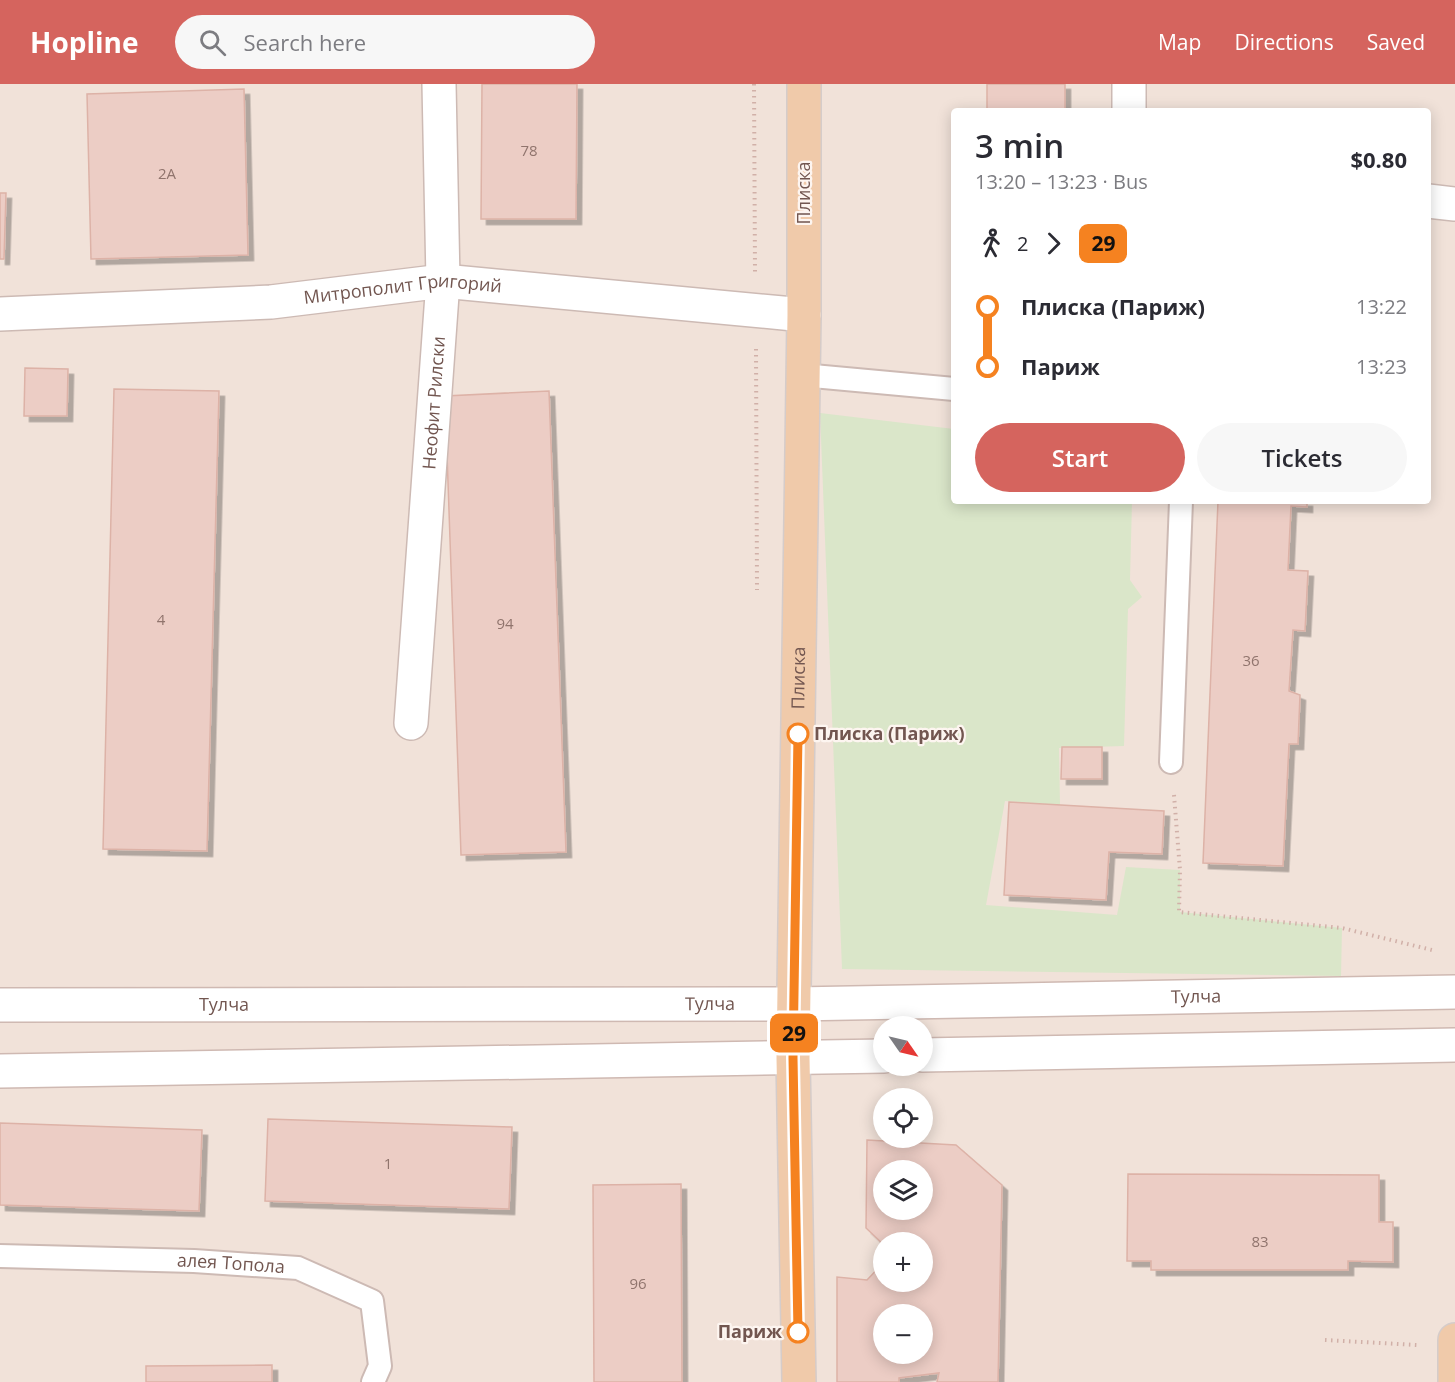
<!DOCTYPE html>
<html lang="en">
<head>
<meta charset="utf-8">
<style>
  :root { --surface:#fff; --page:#f7f7f7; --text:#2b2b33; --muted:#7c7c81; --accent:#d5645e }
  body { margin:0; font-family:"Open Sans",sans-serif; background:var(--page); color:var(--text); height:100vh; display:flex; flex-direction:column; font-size:22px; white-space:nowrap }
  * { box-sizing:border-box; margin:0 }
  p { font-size:20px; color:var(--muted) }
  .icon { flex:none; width:33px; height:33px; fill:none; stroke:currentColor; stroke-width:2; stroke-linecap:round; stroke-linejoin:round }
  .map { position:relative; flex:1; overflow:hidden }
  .side { position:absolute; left:951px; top:24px; width:480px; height:396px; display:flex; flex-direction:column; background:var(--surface); border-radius:6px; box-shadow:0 3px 15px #0003 }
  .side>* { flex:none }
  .badge { padding:0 12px; border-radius:9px; font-size:21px; line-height:39px }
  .needle { width:39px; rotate:124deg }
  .fabs { position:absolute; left:873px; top:932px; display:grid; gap:12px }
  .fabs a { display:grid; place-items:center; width:60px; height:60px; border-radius:50%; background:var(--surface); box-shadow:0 3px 15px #0003; font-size:30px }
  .map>.badge { position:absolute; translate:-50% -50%; box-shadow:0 0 0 3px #fff }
  .legs { display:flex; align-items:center; gap:9px; height:66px; padding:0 24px; font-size:20px }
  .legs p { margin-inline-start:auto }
  .head { display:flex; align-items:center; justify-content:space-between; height:102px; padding:0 24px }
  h1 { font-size:33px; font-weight:600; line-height:45px }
  .action { display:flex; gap:12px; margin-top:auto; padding:12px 24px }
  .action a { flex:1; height:69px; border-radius:36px; background:var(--accent); color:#fff; font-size:24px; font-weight:600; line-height:69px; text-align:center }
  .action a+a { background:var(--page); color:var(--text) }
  ul { padding:0 24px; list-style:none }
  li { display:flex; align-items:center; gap:21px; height:60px; font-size:22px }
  li i { display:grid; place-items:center; width:9px; height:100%; margin:0 8px; background:currentColor }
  li i::after { content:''; width:15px; height:15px; margin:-8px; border:4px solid; border-radius:50%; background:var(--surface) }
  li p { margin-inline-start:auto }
  li:first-child i { background:linear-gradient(#0000 50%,currentColor 0) }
  li:last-child i { background:linear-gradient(currentColor 50%,#0000 0) }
  header { display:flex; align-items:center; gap:36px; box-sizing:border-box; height:84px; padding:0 30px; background:var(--accent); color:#fff }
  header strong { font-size:28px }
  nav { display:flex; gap:33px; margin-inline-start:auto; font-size:21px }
  .search { width:420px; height:54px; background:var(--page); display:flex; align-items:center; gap:15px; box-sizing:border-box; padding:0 21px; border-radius:33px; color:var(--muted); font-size:22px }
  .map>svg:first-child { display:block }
  .residential { fill:#f1e2d9; fill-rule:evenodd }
  .green { fill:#dae6c9 }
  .building { fill:#eccdc5; stroke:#ddb2a7; stroke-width:1.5; fill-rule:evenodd; filter:url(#shadow) }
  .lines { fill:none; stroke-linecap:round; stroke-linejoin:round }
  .lane-casing { stroke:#cdbab4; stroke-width:26 }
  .street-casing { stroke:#cdbab4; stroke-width:36 }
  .secondary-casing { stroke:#cfb9b2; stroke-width:36 }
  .primary-casing { stroke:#d5ccca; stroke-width:36 }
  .path { stroke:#d1b0a8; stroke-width:4; stroke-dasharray:1.5 4.5; stroke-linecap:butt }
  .lane { stroke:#fff; stroke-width:22 }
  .street { stroke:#fff; stroke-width:33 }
  .secondary { stroke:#fff; stroke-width:33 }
  .primary { stroke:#f0caaa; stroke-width:33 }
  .line-1-casing { stroke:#fff; stroke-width:14 }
  .line-1 { stroke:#f58220; stroke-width:9 }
  .stop-1-dot { fill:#fff; stroke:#f58220; stroke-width:3 }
  .labels { text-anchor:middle; stroke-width:4.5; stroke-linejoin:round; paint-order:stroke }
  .number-label { font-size:15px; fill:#90746d }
  .street-label { font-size:18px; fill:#725650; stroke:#fdf5f0 }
  .stop-label { font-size:18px; font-weight:bold; fill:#725650; stroke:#fdf5f0; text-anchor:start }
</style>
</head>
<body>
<header>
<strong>Hopline</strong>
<div class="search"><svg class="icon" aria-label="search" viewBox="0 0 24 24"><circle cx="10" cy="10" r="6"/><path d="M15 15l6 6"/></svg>Search here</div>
<nav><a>Map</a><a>Directions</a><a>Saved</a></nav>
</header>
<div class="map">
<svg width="1455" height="1298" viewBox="0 0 1455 1298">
  <defs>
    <filter id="shadow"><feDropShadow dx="5.5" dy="5.5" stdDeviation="0" flood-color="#0004"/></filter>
  </defs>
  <rect width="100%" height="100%" fill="#faf1ea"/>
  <path class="residential" d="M 0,0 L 1455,0 L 1455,1298 L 0,1298 ZM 954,27 L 1428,27 L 1428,417 L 954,417 ZM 884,942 L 922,942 L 922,981 L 884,981 ZM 884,1014 L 922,1014 L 922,1053 L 884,1053 ZM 884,1086 L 922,1086 L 922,1125 L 884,1125 ZM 884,1158 L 922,1158 L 922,1197 L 884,1197 ZM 884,1230 L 922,1230 L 922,1269 L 884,1269 Z"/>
  <polygon class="green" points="820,329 954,345 954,417 1132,417 1130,496 1142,513 1128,525 1124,662 1059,664 1060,721 1005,717 986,821 1117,831 1126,783 1180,786 1180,828 1342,844 1341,892 842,885"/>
  <g class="building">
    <polygon points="482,0 577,0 576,135 481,135"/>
    <rect x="987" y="0" width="78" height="27"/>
    <polygon points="244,5 248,171 91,175 87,10"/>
    <polygon points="0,109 6,109 4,175 0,175"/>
    <polygon points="25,284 68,285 67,332 24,332"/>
    <polygon points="114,305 219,307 207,767 103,765"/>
    <polygon points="549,307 566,768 461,771 445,312"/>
    <polygon points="1218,417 1307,417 1307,423 1291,422 1288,486 1308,487 1305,547 1293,546 1289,607 1300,611 1298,660 1289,660 1283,782 1203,779"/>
    <polygon points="1062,663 1102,663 1102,695 1061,695"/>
    <polygon points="1009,718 1164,727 1162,770 1109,768 1106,816 1004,811"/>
    <polygon points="268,1035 512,1043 509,1125 265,1117"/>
    <polygon points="0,1039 202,1046 199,1127 0,1121"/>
    <path d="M 867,1056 L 956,1061 L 1002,1101 L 998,1298 L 937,1298 L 939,1289 L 899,1294 L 899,1298 L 837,1298 L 837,1193 L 867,1196 L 884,1178 L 884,1197 L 922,1197 L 922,1158 L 884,1158 L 884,1161 L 866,1144 ZM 884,1086 L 922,1086 L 922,1125 L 884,1125 ZM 884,1230 L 922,1230 L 922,1269 L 884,1269 Z"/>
    <polygon points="1128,1090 1379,1091 1379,1138 1393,1138 1393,1178 1348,1177 1348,1186 1151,1186 1151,1177 1127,1177"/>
    <polygon points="681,1100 682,1298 594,1298 593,1101"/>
    <polygon points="272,1281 272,1298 146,1298 146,1282"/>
  </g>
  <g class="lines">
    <g class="lane-casing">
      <g id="lane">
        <polyline points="802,291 954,305"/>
        <polyline points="1171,678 1181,417"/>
        <path id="s1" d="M 0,1172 L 194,1177 L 298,1184 L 372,1217 L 380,1282 L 373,1298"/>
      </g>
    </g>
    <g class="street-casing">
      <g id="street">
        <polyline points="1129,27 1129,0"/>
        <polyline points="1428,117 1455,120"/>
        <path id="s2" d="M 0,230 L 271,218 L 443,197 L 804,231"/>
        <path id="s3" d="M 411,639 L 443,197 L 439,0"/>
      </g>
    </g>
    <g class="secondary-casing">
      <g id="secondary">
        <path id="s4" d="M 0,921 L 795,920 L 1455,908"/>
        <polyline points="922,971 1455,961"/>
        <polyline points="0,987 884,972"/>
      </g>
    </g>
    <g class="primary-casing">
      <g id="primary">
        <path id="s5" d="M 799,1298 L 793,974 L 804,231 L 804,0"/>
        <polyline points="1455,1298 1455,1256"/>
      </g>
    </g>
    <g class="path">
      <polyline points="754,0 755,188"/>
      <polyline points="756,265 757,506"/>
      <polyline points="1174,711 1180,786 1179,828 1342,844 1432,866"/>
      <polyline points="1325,1256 1417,1261"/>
    </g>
    <use href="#lane" class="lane"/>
    <use href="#street" class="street"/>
    <use href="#secondary" class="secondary"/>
    <use href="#primary" class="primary"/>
  </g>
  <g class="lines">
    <g class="line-1-casing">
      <polyline id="line-1" points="798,650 793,974 798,1248"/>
    </g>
    <use href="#line-1" class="line-1"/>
  </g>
  <g class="stop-1-dot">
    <circle cx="798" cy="650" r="10"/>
    <circle cx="798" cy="1248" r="10"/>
  </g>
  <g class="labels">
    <g class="number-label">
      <text x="529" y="72">78</text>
      <text x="167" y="95">2А</text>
      <text x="161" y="541">4</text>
      <text x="505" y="545">94</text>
      <text x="1251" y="582">36</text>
      <text x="388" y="1085">1</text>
      <text x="1260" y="1163">83</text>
      <text x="638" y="1205">96</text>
    </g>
    <g class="street-label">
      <text transform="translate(804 109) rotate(-90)" y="6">Плиска</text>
      <text dy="6" stroke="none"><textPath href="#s2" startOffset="404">Митрополит Григорий</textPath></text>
      <text dy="6" stroke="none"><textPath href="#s3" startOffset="321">Неофит Рилски</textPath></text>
      <text dy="6" stroke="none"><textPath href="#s5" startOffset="704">Плиска</textPath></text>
      <text dy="6" stroke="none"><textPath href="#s4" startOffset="1196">Тулча</textPath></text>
      <text dy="6" stroke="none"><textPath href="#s4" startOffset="710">Тулча</textPath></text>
      <text dy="6" stroke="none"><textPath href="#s4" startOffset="224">Тулча</textPath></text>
      <text dy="6" stroke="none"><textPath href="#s1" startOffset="231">алея Топола</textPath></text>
    </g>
    <g class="stop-label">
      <text x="814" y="656">Плиска (Париж)</text>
      <text x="782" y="1254" text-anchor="end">Париж</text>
    </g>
  </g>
</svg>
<div class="fabs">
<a><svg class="needle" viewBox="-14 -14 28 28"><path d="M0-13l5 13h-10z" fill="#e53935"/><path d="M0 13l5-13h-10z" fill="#7c7c81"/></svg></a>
<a><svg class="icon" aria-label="locate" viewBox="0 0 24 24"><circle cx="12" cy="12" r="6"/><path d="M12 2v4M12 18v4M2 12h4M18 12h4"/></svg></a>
<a><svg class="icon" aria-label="layers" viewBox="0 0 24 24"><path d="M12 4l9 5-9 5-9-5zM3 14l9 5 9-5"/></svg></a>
<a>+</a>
<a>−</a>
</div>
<b class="badge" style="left:794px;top:949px;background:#f58220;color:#111">29</b>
<section class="side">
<div class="head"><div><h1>3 min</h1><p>13:20 – 13:23 · Bus</p></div><b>$0.80</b></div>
<div class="legs"><svg class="icon" aria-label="walk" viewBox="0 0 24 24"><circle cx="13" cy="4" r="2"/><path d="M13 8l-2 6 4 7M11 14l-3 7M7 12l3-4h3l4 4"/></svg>2<svg class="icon" aria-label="forward" viewBox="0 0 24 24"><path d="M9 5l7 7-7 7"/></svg><b class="badge" style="background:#f58220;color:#111">29</b></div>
<ul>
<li><i style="color:#f58220"></i><b>Плиска (Париж)</b><p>13:22</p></li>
<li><i style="color:#f58220"></i><b>Париж</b><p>13:23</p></li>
</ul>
<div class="action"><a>Start</a><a>Tickets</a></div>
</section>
</div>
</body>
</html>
